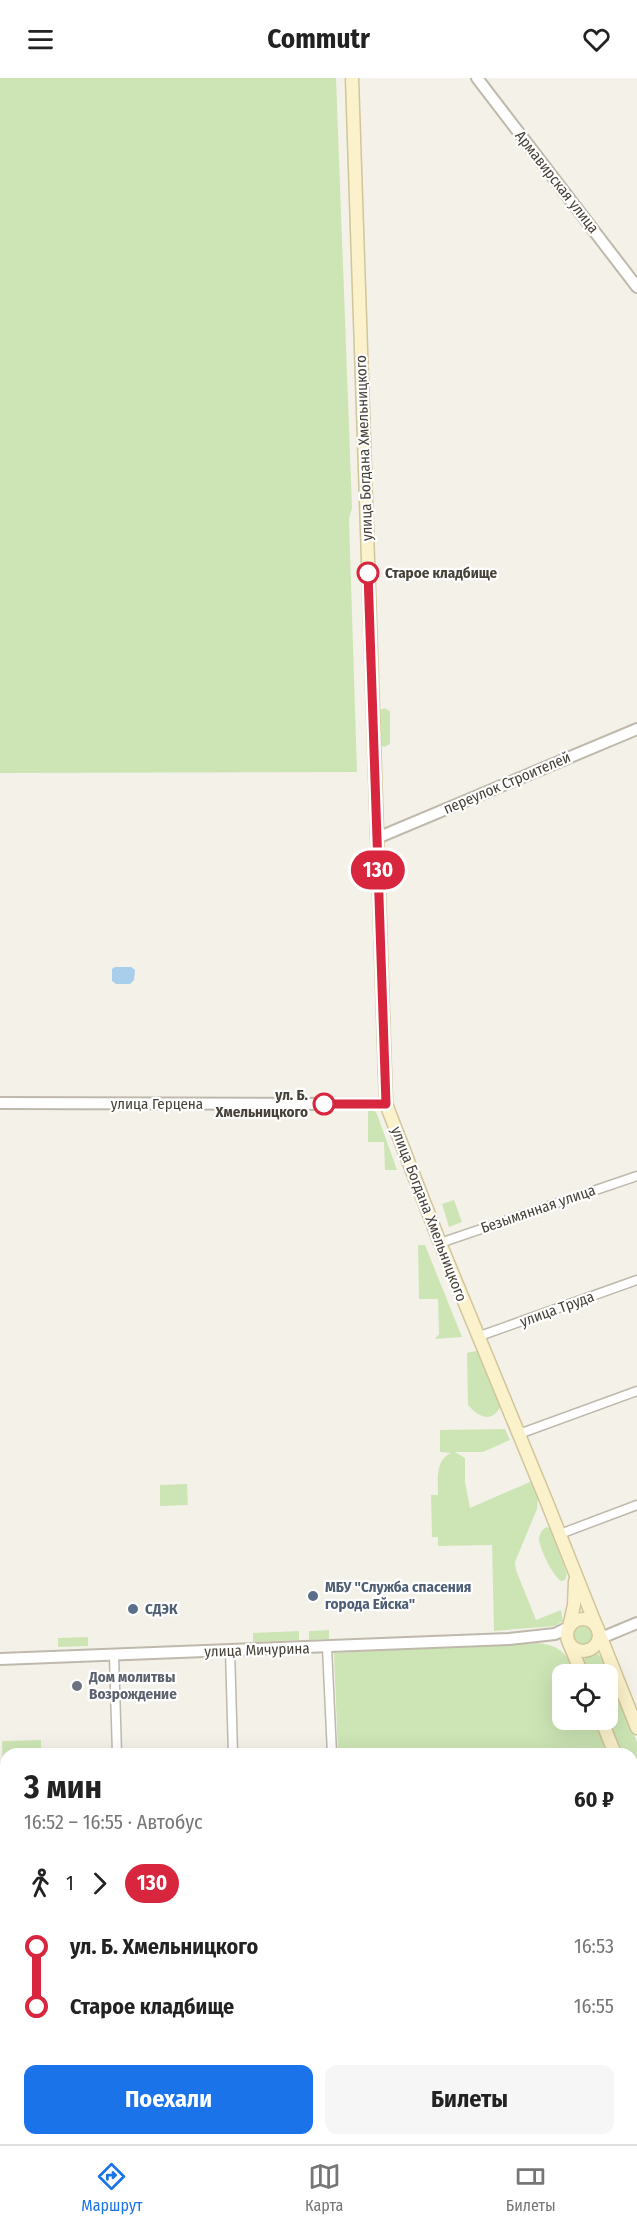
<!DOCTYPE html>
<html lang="ru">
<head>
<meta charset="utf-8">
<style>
  :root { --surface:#fff; --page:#f6f6f6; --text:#222; --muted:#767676; --line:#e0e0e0; --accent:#1a73e8 }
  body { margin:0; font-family:"Fira Sans Condensed",sans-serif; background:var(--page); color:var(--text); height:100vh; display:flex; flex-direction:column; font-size:22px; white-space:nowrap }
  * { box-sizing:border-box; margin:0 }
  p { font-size:20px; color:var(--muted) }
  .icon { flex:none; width:33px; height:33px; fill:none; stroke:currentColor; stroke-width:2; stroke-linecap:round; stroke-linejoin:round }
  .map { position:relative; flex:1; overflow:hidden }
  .details { position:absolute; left:0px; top:1670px; width:638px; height:398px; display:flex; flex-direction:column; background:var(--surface); border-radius:18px 18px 0 0; box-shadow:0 6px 24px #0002 }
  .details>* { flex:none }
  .badge { padding:0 12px; border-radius:20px; font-size:21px; line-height:39px }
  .buttons { position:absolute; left:552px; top:1586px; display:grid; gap:12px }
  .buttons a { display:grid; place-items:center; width:66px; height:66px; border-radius:12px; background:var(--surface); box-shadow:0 6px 24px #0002; font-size:30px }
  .map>.badge { position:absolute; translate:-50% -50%; box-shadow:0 0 0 3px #fff }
  .legs { display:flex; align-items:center; gap:9px; height:66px; padding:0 24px; font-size:20px }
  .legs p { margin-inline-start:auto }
  .head { display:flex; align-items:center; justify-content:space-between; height:102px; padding:0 24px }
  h1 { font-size:33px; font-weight:700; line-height:45px }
  .action { display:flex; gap:12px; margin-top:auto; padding:12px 24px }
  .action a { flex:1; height:69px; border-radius:12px; background:var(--accent); color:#fff; font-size:24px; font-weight:700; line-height:69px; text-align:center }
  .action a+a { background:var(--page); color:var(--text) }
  ul { padding:0 24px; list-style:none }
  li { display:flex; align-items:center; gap:21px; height:60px; font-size:22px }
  li i { display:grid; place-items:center; width:9px; height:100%; margin:0 8px; background:currentColor }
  li i::after { content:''; width:15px; height:15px; margin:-8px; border:4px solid; border-radius:50%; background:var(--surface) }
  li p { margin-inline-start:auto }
  li:first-child i { background:linear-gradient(#0000 50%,currentColor 0) }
  li:last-child i { background:linear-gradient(currentColor 50%,#0000 0) }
  header { display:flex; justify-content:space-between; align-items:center; height:78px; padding:0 24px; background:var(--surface); font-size:27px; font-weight:700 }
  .menu { display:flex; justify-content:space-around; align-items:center; height:84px; border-top:2px solid var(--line); background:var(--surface); font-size:16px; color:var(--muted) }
  .menu a { display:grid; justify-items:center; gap:3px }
  .menu .current { color:var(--accent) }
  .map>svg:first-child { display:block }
  .green { fill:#cde5b5 }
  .water { fill:#a9ceec }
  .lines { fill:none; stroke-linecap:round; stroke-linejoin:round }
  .minor-casing { stroke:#bfb9ac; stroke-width:11 }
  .tertiary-casing { stroke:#bfb9ac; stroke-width:14 }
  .secondary-casing { stroke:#d1c59b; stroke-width:15 }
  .minor { stroke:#fff; stroke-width:8 }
  .tertiary { stroke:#fff; stroke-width:10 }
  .secondary { stroke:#fbf2cb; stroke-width:12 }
  .line-1-casing { stroke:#fff; stroke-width:14 }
  .line-1 { stroke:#d7263d; stroke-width:9 }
  .stop-1-dot { fill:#fff; stroke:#d7263d; stroke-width:3 }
  .service-dot { fill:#5c6f8a; stroke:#fff; stroke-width:2 }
  .worship-dot { fill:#6b7280; stroke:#fff; stroke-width:2 }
  .labels { text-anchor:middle; stroke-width:4.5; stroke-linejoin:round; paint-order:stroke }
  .street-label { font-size:15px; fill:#474238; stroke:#fff }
  .stop-label { font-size:15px; font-weight:bold; fill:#474238; stroke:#fff; text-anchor:start }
  .service-label { font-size:15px; font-weight:bold; fill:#4e5e75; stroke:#fff; text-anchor:start }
  .worship-label { font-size:15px; font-weight:bold; fill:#5b616d; stroke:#fff; text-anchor:start }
</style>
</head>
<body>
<header><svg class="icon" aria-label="menu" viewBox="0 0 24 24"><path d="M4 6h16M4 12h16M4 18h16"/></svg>Commutr<svg class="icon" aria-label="heart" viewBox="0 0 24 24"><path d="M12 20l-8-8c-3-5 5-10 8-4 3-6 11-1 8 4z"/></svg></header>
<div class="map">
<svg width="637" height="2066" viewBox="0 0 637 2066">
  <rect width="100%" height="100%" fill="#f4f1e9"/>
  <g class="green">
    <polygon points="0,0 336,0 352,430 349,441 357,694 0,695"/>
    <polygon points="384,630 390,633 390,666 384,669 379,666 378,633"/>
    <polygon points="368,1032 374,1032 377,1036 397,1092 385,1092 384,1064 368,1064"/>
    <polygon points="454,1122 462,1144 449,1149 442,1126"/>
    <polygon points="418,1167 425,1167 462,1259 435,1261 439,1256 438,1221 419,1221"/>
    <path d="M 480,1272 L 502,1326 C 493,1345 480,1341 468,1327 L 467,1275 Z"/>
    <path d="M 505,1351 L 510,1362 L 483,1374 L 455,1374 L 465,1380 L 465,1404 L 470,1430 L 532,1403 L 538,1420 L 537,1431 L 515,1484 L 516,1492 L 536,1542 L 561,1532 L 563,1543 L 555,1548 L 494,1553 L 492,1467 L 438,1468 L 438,1459 L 432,1459 L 431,1417 L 438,1417 C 438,1401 435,1382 451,1375 L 440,1374 L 440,1352 Z"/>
    <polygon points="187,1406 188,1427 160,1428 160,1407"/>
    <path d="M 546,1449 L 550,1450 L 567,1496 L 565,1502 L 561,1503 C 552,1497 541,1473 539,1462 C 539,1456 542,1452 546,1449 Z"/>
    <circle cx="583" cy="1557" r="10"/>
    <polygon points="329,1552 329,1561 309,1562 309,1553"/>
    <polygon points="299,1553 299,1562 253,1564 253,1555"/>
    <polygon points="88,1559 88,1568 58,1569 58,1560"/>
    <path d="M 538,1565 C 560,1567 568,1577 576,1596 L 562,1596 L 562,1641 L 593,1641 L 598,1652 L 601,1653 L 610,1675 L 338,1675 L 334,1575 Z"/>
    <polygon points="589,1575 597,1575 605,1584 637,1664 637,1716 632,1703 632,1676 620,1675 606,1641 608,1596 587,1596 583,1583"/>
    <polygon points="41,1662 41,1675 6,1676 6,1734 4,1734 2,1663"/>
    <polygon points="632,1726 637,1749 637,1917 632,1917"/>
  </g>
  <polygon class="water" points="115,889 131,889 135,892 134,902 130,906 116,906 112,903 112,891"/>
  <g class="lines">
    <g class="minor-casing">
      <g id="minor">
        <polyline points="440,1165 637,1098"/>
        <polyline points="477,1259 637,1202"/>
        <polyline points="519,1356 637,1313"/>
        <polyline points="560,1456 637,1427"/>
        <polyline points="327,1569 332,1676"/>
        <polyline points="230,1572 233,1676"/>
        <polyline points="114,1577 117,1676"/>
        <polyline points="0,1737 6,1737"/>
        <polyline points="632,1921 637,1921"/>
        <polyline points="632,2041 637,2041"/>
        <polyline points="124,2061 124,2066"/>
        <polyline points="243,2061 243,2066"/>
        <polyline points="389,2061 389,2066"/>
        <polyline points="527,2061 528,2066"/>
      </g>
    </g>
    <g class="tertiary-casing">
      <g id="tertiary">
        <polyline points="477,0 637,209"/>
        <polyline points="377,760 637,651"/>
        <polyline points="0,1025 386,1026"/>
        <polyline points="601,1560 637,1545"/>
        <polyline points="0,1581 509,1561 555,1556 569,1549"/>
        <polyline points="0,1883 5,2066"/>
      </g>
    </g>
    <g class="secondary-casing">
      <g id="secondary">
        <polyline points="352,0 386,1026 440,1165 546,1422 637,1650"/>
        <circle cx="583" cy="1557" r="16"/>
        <polyline points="569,1549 574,1527 575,1503"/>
        <polyline points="569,1565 582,1596"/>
        <polyline points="601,1641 615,1676"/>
        <polyline points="632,1715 637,1728"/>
      </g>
    </g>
    <use href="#minor" class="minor"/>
    <use href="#tertiary" class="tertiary"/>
    <use href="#secondary" class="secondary"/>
  </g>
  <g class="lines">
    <g class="line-1-casing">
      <polyline id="line-1" points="324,1026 386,1026 368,495"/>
    </g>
    <use href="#line-1" class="line-1"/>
  </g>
  <g class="stop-1-dot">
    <circle cx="368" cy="495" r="10"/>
    <circle cx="324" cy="1026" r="10"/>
  </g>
  <g class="service-dot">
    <circle cx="313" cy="1518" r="6"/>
    <circle cx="133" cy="1531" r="6"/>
  </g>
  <circle class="worship-dot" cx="77" cy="1608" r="6"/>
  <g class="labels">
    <g class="street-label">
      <text transform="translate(557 104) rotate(52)" y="5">Армавирская улица</text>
      <text transform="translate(364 370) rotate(-92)" y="5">улица Богдана Хмельницкого</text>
      <text transform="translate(507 705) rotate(-23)" y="5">переулок Строителей</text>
      <text x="157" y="1031">улица Герцена</text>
      <text transform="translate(538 1131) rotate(-19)" y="5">Безымянная улица</text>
      <text transform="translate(429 1136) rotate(69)" y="5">улица Богдана Хмельницкого</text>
      <text transform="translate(557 1231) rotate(-20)" y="5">улица Труда</text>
      <text transform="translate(257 1572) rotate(-2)" y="5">улица Мичурина</text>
    </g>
    <g class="stop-label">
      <text x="385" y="500">Старое кладбище</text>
      <text x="308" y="1022" text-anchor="end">ул. Б.<tspan x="308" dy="17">Хмельницкого</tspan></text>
    </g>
    <g class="service-label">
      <text x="325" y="1514">МБУ "Служба спасения<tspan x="325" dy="17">города Ейска"</tspan></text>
      <text x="145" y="1536">СДЭК</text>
    </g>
    <g class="worship-label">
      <text x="89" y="1604">Дом молитвы<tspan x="89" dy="17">Возрождение</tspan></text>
    </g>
  </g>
</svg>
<div class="buttons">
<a><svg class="icon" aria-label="locate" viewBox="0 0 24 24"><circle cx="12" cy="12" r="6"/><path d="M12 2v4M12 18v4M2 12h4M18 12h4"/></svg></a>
</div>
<b class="badge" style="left:378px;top:792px;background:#d7263d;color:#fff">130</b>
<section class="details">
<div class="head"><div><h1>3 мин</h1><p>16:52 – 16:55 · Автобус</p></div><b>60 ₽</b></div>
<div class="legs"><svg class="icon" aria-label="walk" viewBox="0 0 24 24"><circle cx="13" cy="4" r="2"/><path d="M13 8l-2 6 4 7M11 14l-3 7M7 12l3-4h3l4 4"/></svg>1<svg class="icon" aria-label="forward" viewBox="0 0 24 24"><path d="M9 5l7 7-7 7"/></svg><b class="badge" style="background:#d7263d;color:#fff">130</b></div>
<ul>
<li><i style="color:#d7263d"></i><b>ул. Б. Хмельницкого</b><p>16:53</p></li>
<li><i style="color:#d7263d"></i><b>Старое кладбище</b><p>16:55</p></li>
</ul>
<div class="action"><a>Поехали</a><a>Билеты</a></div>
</section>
</div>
<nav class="menu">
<a class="current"><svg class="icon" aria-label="directions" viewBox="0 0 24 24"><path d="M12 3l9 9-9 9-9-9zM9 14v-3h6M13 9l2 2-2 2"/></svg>Маршрут</a>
<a><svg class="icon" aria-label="map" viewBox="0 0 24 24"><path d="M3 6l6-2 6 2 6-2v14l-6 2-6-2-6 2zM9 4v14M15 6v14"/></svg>Карта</a>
<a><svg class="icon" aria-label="tickets" viewBox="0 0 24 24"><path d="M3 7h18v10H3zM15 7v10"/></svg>Билеты</a>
</nav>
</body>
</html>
